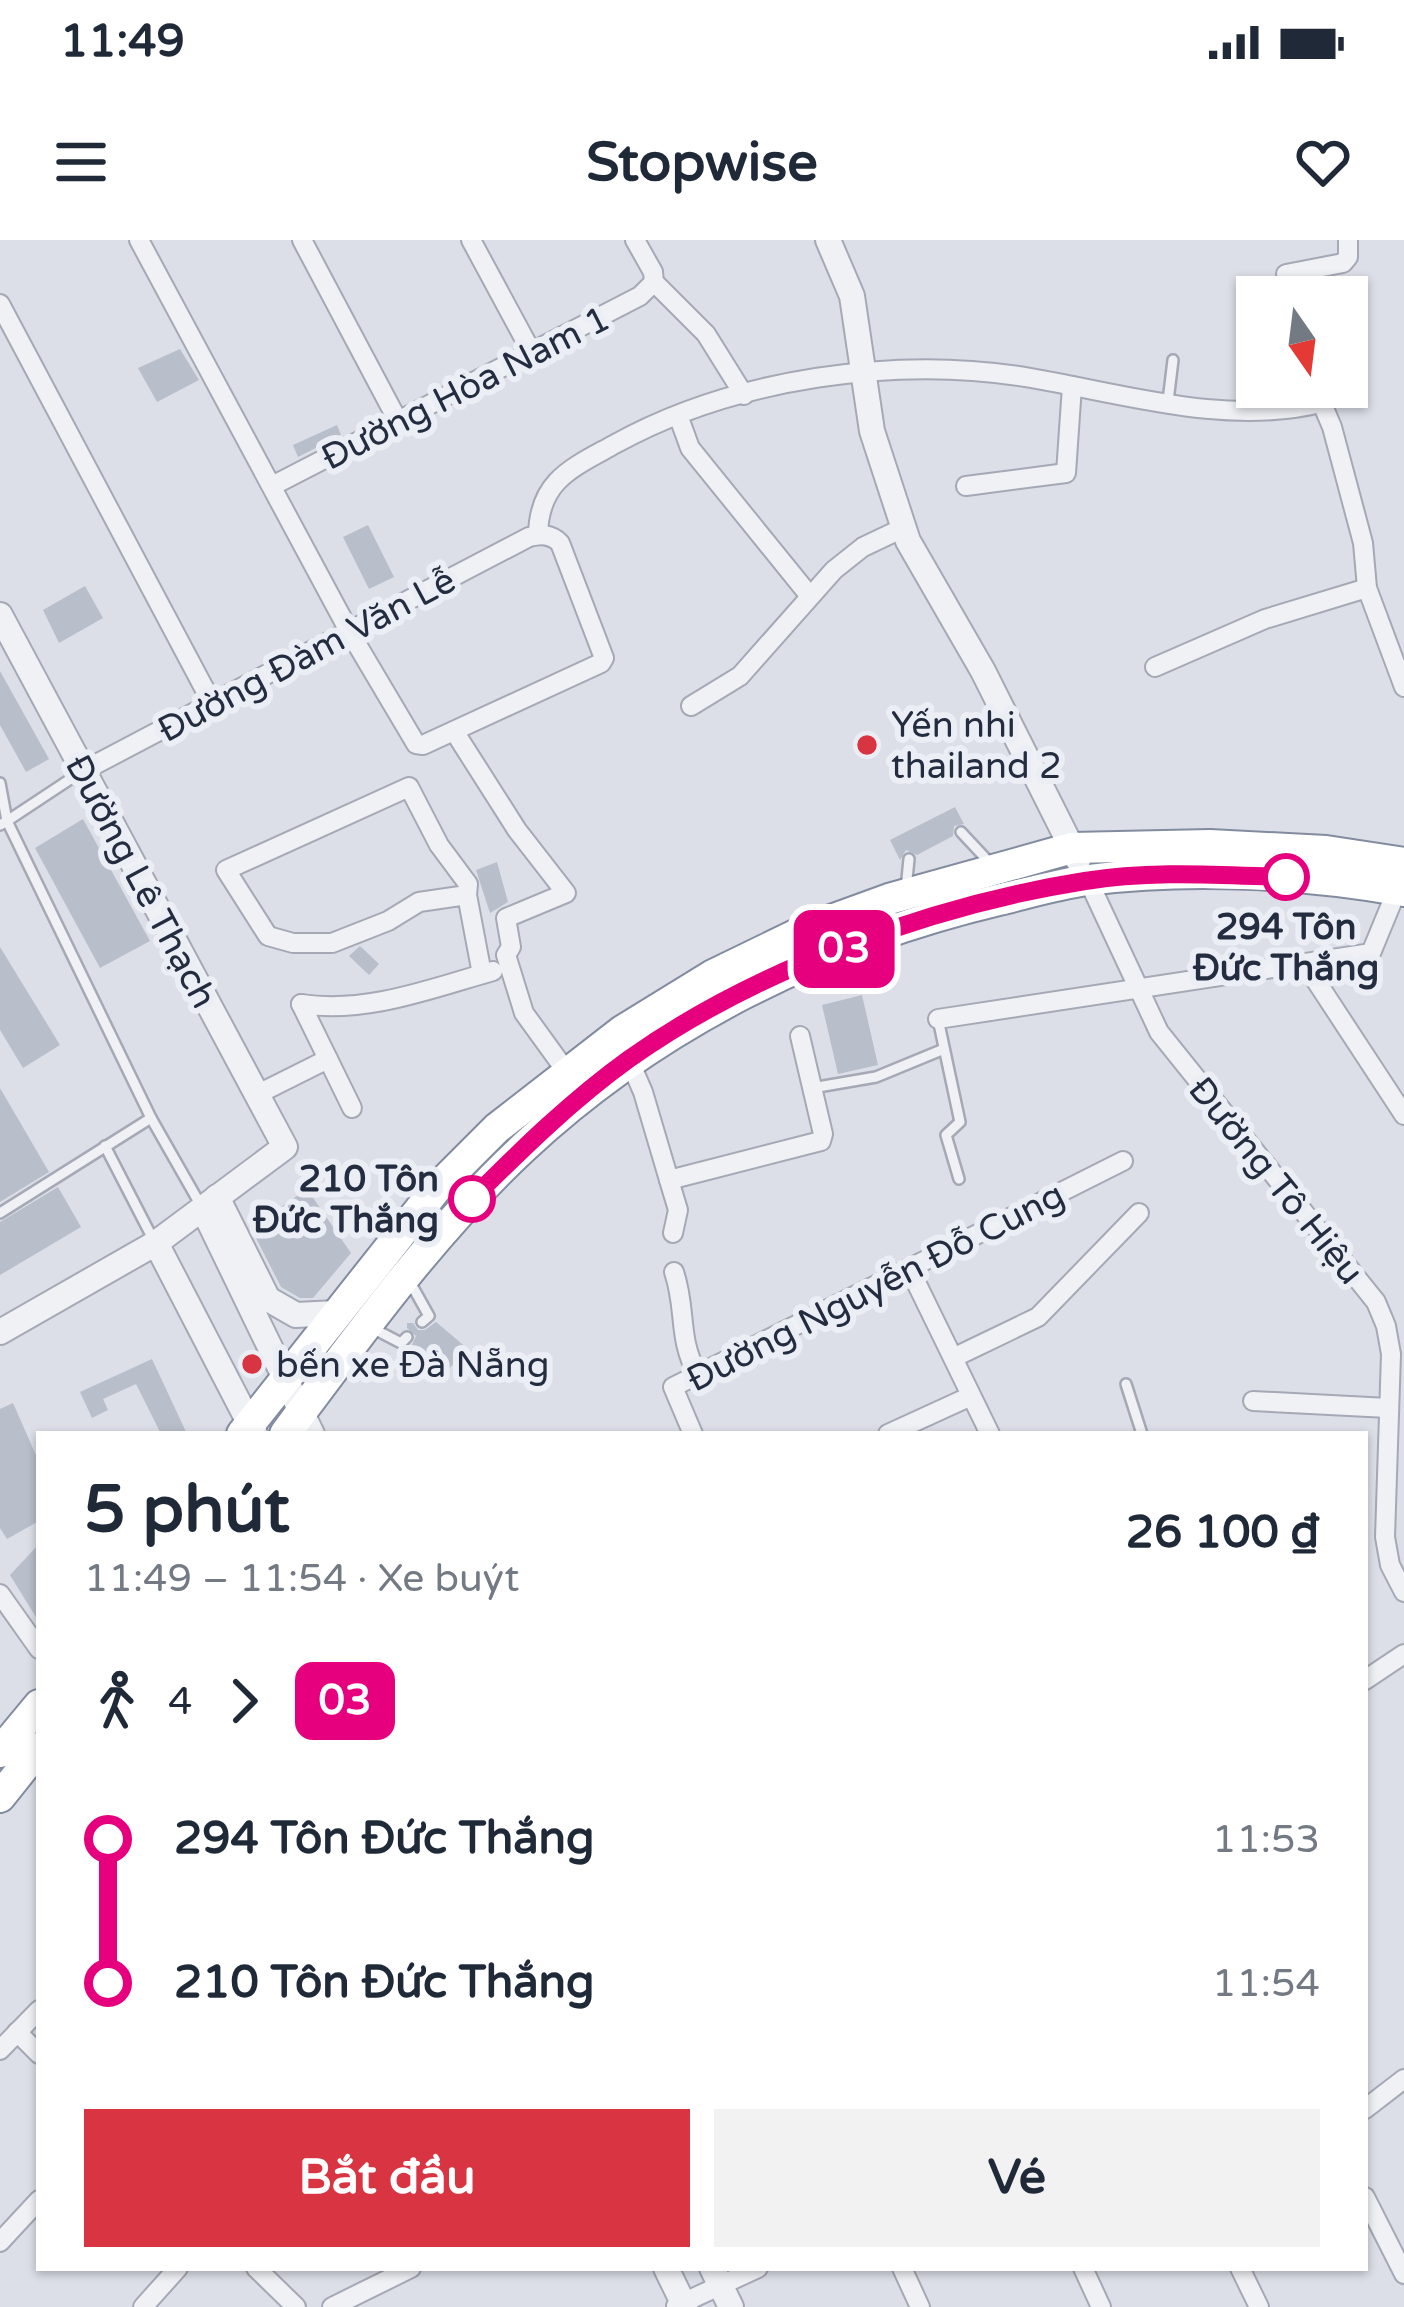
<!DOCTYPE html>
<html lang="vi">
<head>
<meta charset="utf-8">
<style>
  :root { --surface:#fff; --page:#f2f2f3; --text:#1f2937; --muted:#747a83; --accent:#d93442 }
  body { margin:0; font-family:"Varela Round",sans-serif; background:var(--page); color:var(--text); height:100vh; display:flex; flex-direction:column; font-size:45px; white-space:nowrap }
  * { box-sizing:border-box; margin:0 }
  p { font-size:39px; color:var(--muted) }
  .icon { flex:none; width:66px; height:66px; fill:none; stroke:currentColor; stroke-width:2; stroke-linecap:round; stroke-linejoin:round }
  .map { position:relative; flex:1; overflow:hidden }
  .panel { position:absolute; left:36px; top:1191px; width:1332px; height:840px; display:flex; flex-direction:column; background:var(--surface); border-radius:0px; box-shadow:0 3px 9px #0004 }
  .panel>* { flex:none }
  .badge { padding:0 24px; border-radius:18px; font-size:42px; line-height:78px }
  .needle { width:78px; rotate:166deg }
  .controls { position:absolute; left:1236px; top:36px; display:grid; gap:24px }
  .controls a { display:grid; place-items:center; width:132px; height:132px; border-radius:0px; background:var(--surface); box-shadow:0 3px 9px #0004; font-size:60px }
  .map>.badge { position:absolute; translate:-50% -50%; box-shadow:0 0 0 6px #fff }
  .legs { display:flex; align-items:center; gap:18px; height:132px; padding:0 48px; font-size:39px }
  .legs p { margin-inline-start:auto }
  .overview { display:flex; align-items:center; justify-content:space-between; height:204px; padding:0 48px }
  h1 { font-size:66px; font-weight:700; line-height:90px }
  .action { display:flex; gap:24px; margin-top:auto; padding:24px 48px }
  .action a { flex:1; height:138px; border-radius:0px; background:var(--accent); color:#fff; font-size:48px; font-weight:700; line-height:138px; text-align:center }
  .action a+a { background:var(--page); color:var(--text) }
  ul { padding:0 48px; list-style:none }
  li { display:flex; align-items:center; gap:42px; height:144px; font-size:45px }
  li i { display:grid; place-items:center; width:18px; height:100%; margin:0 15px; background:currentColor }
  li i::after { content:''; width:30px; height:30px; margin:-15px; border:9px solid; border-radius:50%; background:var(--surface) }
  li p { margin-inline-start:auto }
  li:first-child i { background:linear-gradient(#0000 50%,currentColor 0) }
  li:last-child i { background:linear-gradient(currentColor 50%,#0000 0) }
  .status { display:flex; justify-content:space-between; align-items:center; height:84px; padding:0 60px; background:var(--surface); direction:ltr }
  .status svg { height:33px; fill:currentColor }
  header { display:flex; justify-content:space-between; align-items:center; height:156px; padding:0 48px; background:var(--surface); font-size:54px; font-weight:700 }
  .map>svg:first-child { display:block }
  .building { fill:#b8beca }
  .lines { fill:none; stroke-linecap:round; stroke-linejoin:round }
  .service-casing { stroke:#a5a9b5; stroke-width:14 }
  .minor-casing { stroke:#a5a9b5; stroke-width:22 }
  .tertiary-casing { stroke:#a5a9b5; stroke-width:28 }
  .trunk-casing { stroke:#828b9f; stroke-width:34 }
  .service { stroke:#eff1f5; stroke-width:9 }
  .minor { stroke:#eff1f5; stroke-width:18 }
  .tertiary { stroke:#eff1f5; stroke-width:24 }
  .trunk { stroke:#fff; stroke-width:30 }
  .line-1-casing { stroke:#fff; stroke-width:27 }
  .line-1 { stroke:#e6007e; stroke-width:18 }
  .poi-dot { fill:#d93442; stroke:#ebeef5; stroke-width:4.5 }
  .stop-1-dot { fill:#fff; stroke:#e6007e; stroke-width:6 }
  .labels { text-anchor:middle; stroke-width:12; stroke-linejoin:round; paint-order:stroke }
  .street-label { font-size:36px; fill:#242c3f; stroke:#ebeef5 }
  .poi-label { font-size:36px; fill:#242c3f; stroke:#ebeef5; text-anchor:start }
  .stop-label { font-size:36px; font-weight:bold; fill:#242c3f; stroke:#ebeef5 }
</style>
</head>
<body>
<div class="status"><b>11:49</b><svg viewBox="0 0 49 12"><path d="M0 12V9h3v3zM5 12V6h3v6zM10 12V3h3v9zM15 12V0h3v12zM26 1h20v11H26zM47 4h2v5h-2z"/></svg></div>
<header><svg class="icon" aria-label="menu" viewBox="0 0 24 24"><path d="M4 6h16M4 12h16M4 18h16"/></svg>Stopwise<svg class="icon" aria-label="heart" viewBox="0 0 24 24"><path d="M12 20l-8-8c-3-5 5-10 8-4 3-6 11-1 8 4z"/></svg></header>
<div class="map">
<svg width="1404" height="2067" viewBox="0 0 1404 2067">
  <rect width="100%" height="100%" fill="#dcdfe7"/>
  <g class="building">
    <polygon points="180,109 199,140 157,162 138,128"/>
    <polygon points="337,185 341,195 298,217 293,205"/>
    <polygon points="368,285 394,337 369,349 343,297"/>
    <polygon points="85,346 103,378 59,403 43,370"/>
    <polygon points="0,431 49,519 26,532 0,485"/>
    <polygon points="955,567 964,584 954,586 953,596 917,615 906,610 900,620 890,600"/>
    <polygon points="83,579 150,701 100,728 35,608"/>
    <polygon points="497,622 508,662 490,673 476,630"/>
    <polygon points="360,706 379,724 369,735 349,716"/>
    <polygon points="0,707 60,805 23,828 0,790"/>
    <polygon points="862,755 878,825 838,834 822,765"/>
    <polygon points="0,848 49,932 0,962"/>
    <polygon points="58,947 81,987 0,1035 0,982"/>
    <polygon points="307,949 351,1013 313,1058 300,1058 281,1047 251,988"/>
    <polygon points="436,1082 468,1109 436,1142 408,1114 416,1096 407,1088 407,1083 413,1083 418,1090 425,1090"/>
    <polygon points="152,1119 187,1194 161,1194 136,1144 103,1159 108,1170 92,1178 80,1152"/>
    <polygon points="13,1163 39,1222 39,1281 7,1299 0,1288 0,1169"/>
    <polygon points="39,1304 39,1382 10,1335"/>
  </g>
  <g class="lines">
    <g class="service-casing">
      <g id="service">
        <polyline points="1168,161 1173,120"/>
        <polyline points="0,543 7,581 81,532"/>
        <polyline points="0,585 7,581 151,878 200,964"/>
        <polyline points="961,592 990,623"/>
        <polyline points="906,649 909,619"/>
        <polyline points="938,779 960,882 946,895 959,939"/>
        <polyline points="812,848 876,837 944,809"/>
        <polyline points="105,906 155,1003"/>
        <polyline points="0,973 151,878"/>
        <polyline points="410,1042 429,1076 422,1082"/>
        <polyline points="374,1089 401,1103 407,1097"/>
        <polyline points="1126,1144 1142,1194"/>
      </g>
    </g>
    <g class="minor-casing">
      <g id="minor">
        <polyline points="302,0 398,181"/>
        <polyline points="471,0 532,113"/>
        <polyline points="635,0 653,32 654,42 706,94 744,155"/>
        <polyline points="1288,57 1286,34 1343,23 1348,17 1348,0"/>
        <polyline points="0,64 212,463"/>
        <polyline points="1315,147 1332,187 1363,303 1367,348 1404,447"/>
        <polyline points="678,175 690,208 809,355"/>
        <polyline points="272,246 640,56 654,42"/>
        <polyline points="966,246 1066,233 1072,146"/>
        <path d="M 538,295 C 539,240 572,228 615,204 C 734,138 898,115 1031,138 C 1124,154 1227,186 1320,163"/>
        <polyline points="1155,427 1265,379 1367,348"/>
        <polyline points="691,466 740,436 834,330 863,307 903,288"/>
        <polyline points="454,491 517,590 566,653 506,678 511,707 506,715 524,773 566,831"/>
        <path d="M 83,531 L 313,410 L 529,297 C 541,294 551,294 560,303 L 604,418 L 601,423 L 423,505 L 416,504 L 349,391 L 139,0"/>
        <polyline points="1088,640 1159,792 1376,1062 1386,1086 1391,1114 1385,1297 1390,1325 1404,1352"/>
        <polyline points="467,655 468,644 439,605 409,547 226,630 268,696 293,703 332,703 388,681 419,662 467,655 482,734"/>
        <polyline points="1305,724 1404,875"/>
        <path d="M 301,764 C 366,774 430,749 493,731"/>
        <polyline points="938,779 1371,713 1397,650"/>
        <polyline points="328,819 352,868"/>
        <polyline points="629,820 643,852 669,940"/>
        <polyline points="256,855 328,819 301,764"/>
        <polyline points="673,993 678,970 669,940 821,901 823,894 800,796"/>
        <polyline points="910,1030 990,1194"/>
        <path d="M 674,1032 C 687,1070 677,1098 698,1135"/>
        <polyline points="955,1117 1038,1077 1139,973"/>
        <polyline points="1253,1161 1388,1168"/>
        <polyline points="693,1194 673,1147 1123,921"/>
        <polyline points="888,1194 971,1156"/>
        <polyline points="0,1354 39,1409"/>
        <polyline points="1365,1440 1404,1414"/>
        <polyline points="17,1792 39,1814"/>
        <polyline points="0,1810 39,1770"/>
        <polyline points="1365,1869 1404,1839"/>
        <polyline points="1365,1957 1404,2034"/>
        <polyline points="0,2002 39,1960"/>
        <polyline points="256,2028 296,2067"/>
        <polyline points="902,2028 920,2067"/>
        <polyline points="1083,2028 1101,2067"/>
        <polyline points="1240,2028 1259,2067"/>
        <polyline points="676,2066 758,2028"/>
        <polyline points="143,2067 178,2028"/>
        <polyline points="332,2067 411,2028"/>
      </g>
    </g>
    <g class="tertiary-casing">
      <g id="tertiary">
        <polyline points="828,0 852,56 872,191 908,301 983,431 1078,620"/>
        <polyline points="0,375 285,907 156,1003 0,1092"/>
        <polyline points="217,957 268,1059 296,1075 336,1073"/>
        <polyline points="203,969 312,1194"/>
        <polyline points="156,1003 255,1194"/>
        <polyline points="666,2028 685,2067"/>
        <polyline points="712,2028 731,2067"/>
      </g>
    </g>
    <g class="trunk-casing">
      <g id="trunk">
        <polyline points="242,1194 436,949 497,888 622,791 713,735 812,687 889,659 1072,608 1210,605 1326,611 1404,623"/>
        <path d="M 285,1194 C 358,1096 433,992 523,908 C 656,784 822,702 999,660 C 1028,653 1058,644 1088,640 C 1191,627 1302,633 1404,651"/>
        <polyline points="0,1512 39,1465"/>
        <polyline points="0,1557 39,1508"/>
      </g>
    </g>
    <use href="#service" class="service"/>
    <use href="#minor" class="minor"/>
    <use href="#tertiary" class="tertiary"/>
    <use href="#trunk" class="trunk"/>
  </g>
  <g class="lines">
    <g class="line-1-casing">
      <path id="line-1" d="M 472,959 C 521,910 572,860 629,819 C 756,729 932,665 1085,641 C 1150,630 1220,635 1286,637"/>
    </g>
    <use href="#line-1" class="line-1"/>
  </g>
  <g class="poi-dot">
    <circle cx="867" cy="505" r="12"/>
    <circle cx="252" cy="1124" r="12"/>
  </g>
  <g class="stop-1-dot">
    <circle cx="1286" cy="637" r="21"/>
    <circle cx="472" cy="959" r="21"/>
  </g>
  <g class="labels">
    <g class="street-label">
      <text transform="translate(465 147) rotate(-27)" y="13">Đường Hòa Nam 1</text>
      <text transform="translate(306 414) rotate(-28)" y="13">Đường Đàm Văn Lễ</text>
      <text transform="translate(142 641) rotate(62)" y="13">Đường Lê Thạch</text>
      <text transform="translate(1277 940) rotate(51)" y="13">Đường Tô Hiệu</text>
      <text transform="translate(875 1046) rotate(-27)" y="13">Đường Nguyễn Đỗ Cung</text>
    </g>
    <g class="poi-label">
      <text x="891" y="497">Yến nhi<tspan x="891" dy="41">thailand 2</tspan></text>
      <text x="276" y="1137">bến xe Đà Nẵng</text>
    </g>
    <g class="stop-label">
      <text x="1286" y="699">294 Tôn<tspan x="1286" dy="41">Đức Thắng</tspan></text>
      <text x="439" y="951" text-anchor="end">210 Tôn<tspan x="439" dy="41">Đức Thắng</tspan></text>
    </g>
  </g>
</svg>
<div class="controls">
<a><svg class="needle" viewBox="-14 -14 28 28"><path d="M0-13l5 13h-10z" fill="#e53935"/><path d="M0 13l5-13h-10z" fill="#747a83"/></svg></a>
</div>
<b class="badge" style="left:844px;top:709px;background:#e6007e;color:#fff">03</b>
<section class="panel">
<div class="overview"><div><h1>5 phút</h1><p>11:49 – 11:54 · Xe buýt</p></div><b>26 100 ₫</b></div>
<div class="legs"><svg class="icon" aria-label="walk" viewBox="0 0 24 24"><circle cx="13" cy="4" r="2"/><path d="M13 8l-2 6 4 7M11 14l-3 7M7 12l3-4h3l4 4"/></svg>4<svg class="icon" aria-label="forward" viewBox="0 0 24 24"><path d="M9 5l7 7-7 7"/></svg><b class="badge" style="background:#e6007e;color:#fff">03</b></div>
<ul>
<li><i style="color:#e6007e"></i><b>294 Tôn Đức Thắng</b><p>11:53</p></li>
<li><i style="color:#e6007e"></i><b>210 Tôn Đức Thắng</b><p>11:54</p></li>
</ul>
<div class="action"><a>Bắt đầu</a><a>Vé</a></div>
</section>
</div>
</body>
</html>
